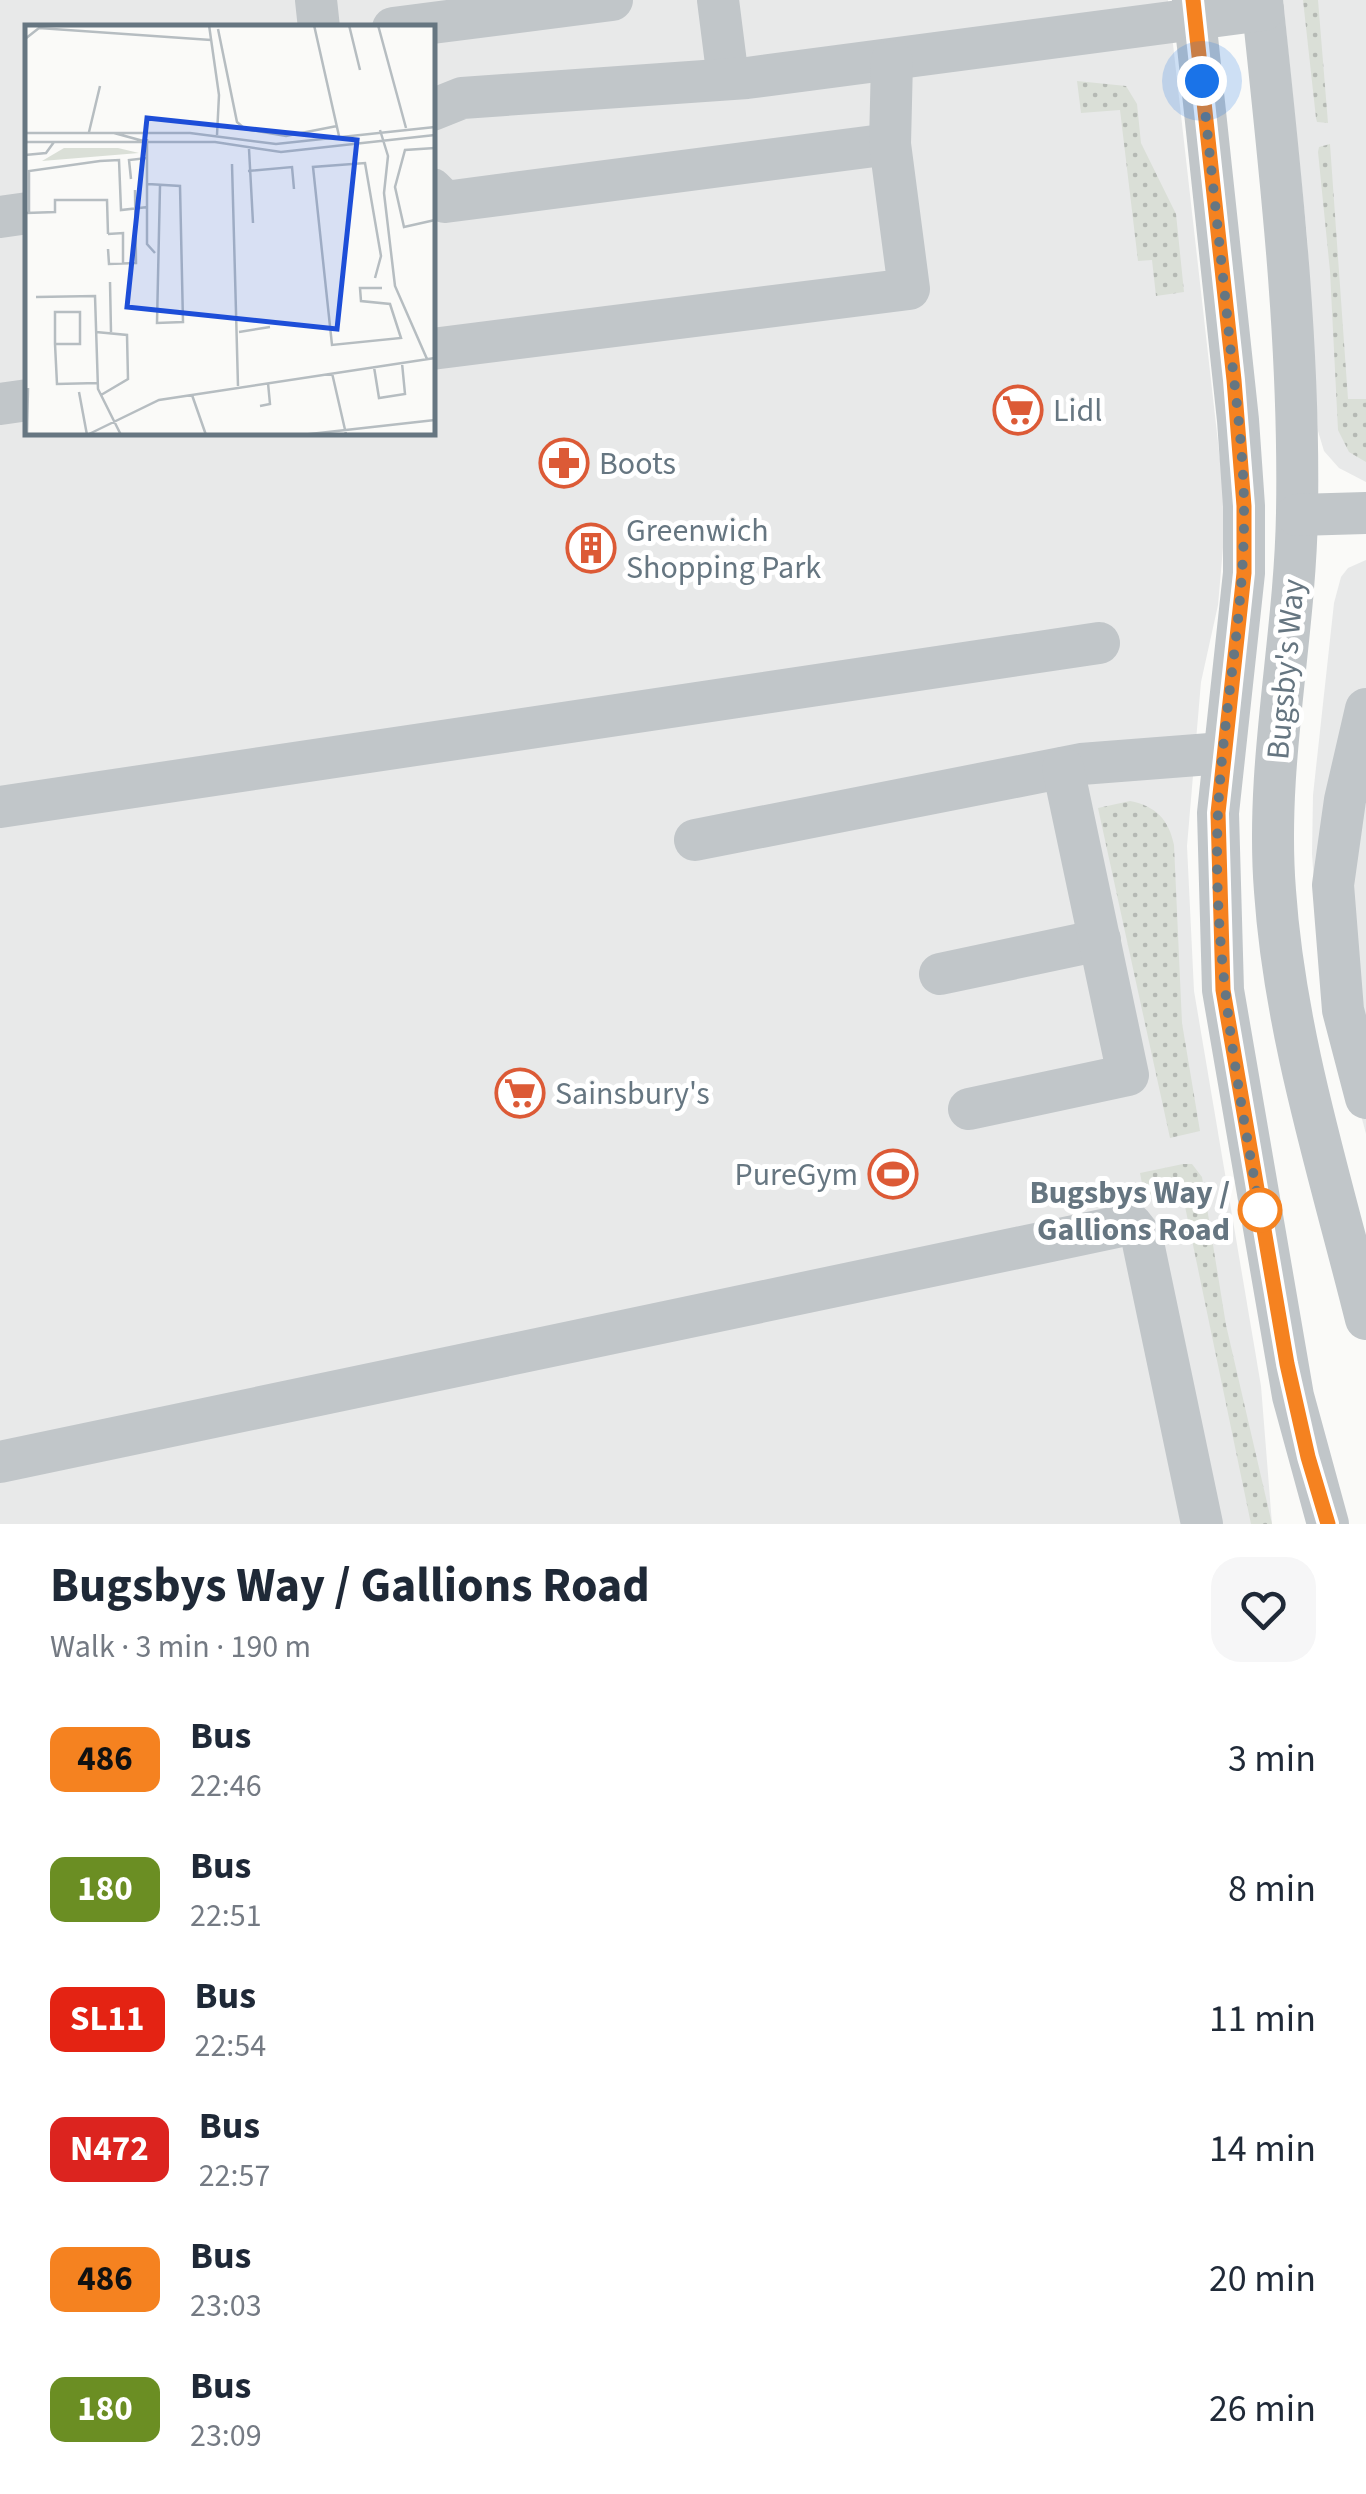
<!DOCTYPE html>
<html lang="en">
<head>
<meta charset="utf-8">
<style>
  :root { --surface:#fff; --page:#f6f6f7; --text:#1f2937; --muted:#747a83 }
  body { margin:0; font-family:"Source Sans 3",sans-serif; background:var(--page); color:var(--text); height:100vh; display:flex; flex-direction:column; font-size:38px; white-space:nowrap }
  * { box-sizing:border-box; margin:0 }
  p { font-size:32px; color:var(--muted) }
  .icon { flex:none; width:55px; height:55px; fill:none; stroke:currentColor; stroke-width:2; stroke-linecap:round; stroke-linejoin:round }
  .map { position:relative; height:1524px; overflow:hidden }
  .details { display:flex; flex-direction:column; background:var(--surface); flex:1 }
  .details>* { flex:none }
  .badge { padding:0 20px; border-radius:15px; font-size:35px; line-height:65px }
  .you { position:absolute; width:50px; height:50px; margin:-25px; border:8px solid #fff; border-radius:50%; background:#1a73e8; box-shadow:0 0 0 15px #1a73e833 }
  .map>.badge { position:absolute; translate:-50% -50%; box-shadow:0 0 0 5px #fff }
  .round { display:grid; place-items:center; flex:none; width:105px; height:105px; border-radius:30px; background:var(--page) }
  .headline { display:flex; align-items:center; justify-content:space-between; height:170px; padding:0 50px }
  h1 { font-size:48px; font-weight:700; line-height:75px }
  ul { padding:0; list-style:none }
  li { display:flex; align-items:center; gap:30px; height:130px; padding:0 50px }
  li div { flex:1 }
  li b { display:block; font-size:38px }
  li em { font-style:normal }
  li .badge { min-width:110px; font-weight:700; text-align:center }
  .map>svg:first-child { display:block }
  .built { fill:#e8e9e9; fill-rule:evenodd }
  .grass { fill:url(#grass-dots) }
  .lines { fill:none; stroke-linecap:round; stroke-linejoin:round }
  .minor { stroke:#c1c6c9; stroke-width:42 }
  .line-casing { stroke:#fff; stroke-width:22 }
  .line { stroke:#f58220; stroke-width:15 }
  .walk { stroke:#667681; stroke-width:10; stroke-dasharray:0 18 }
  .stop-dot { fill:#fff; stroke:#f58220; stroke-width:5 }
  .labels { text-anchor:middle; stroke-width:10; stroke-linejoin:round; paint-order:stroke }
  .poi-label { font-size:32px; fill:#667681; stroke:#fff; text-anchor:start }
  .street-label { font-size:32px; fill:#667681; stroke:#fff }
  .stop-label { font-size:32px; font-weight:bold; fill:#667681; stroke:#fff; text-anchor:end }
  .inset-road { fill:none; stroke:#b6bdc1; stroke-width:2.5 }
  .view { fill:#1d4ed8; fill-opacity:0.15; stroke:#1d4ed8; stroke-width:5 }
  .inset-edge { fill:none; stroke:#667681; stroke-width:5 }
</style>
</head>
<body>
<div class="map">
<svg width="1366" height="1524" viewBox="0 0 1366 1524">
  <defs>
    <pattern id="grass-dots" width="8" height="8" patternUnits="userSpaceOnUse" patternTransform="scale(2.5)"><rect width="8" height="8" fill="#dadfd7"/><path d="M2 2h.1M6 6h.1" fill="none" stroke="#b5b9b4" stroke-width="1.8" stroke-linecap="round"/></pattern>
  </defs>
  <rect width="100%" height="100%" fill="#fafaf8"/>
  <g class="built">
    <path d="M 0,0 L 1168,0 L 1226,513 L 1218,605 L 1201,682 L 1187,846 L 1194,991 L 1261,1386 L 1272,1524 L 0,1524 ZM 28,28 L 432,28 L 432,432 L 28,432 Z"/>
    <polygon points="1283,0 1366,0 1366,482 1339,468 1324,451 1318,431 1307,237"/>
    <polygon points="1366,560 1366,1134 1341,1039 1316,911 1312,854 1313,795 1334,603 1341,577 1348,568"/>
  </g>
  <g class="grass">
    <polygon points="1303,0 1318,0 1328,123 1317,122 1316,118"/>
    <polygon points="1077,81 1126,86 1137,104 1141,143 1176,214 1184,292 1156,296 1152,260 1138,261 1120,110 1081,113"/>
    <polygon points="1330,144 1348,399 1366,399 1366,462 1349,452 1338,430 1330,271 1318,152 1319,147"/>
    <path d="M 1130,801 C 1156,806 1169,820 1174,845 L 1182,1023 L 1200,1131 L 1170,1138 L 1098,808 Z"/>
    <polygon points="1183,1164 1192,1164 1202,1177 1226,1325 1272,1524 1251,1524 1182,1192 1145,1199 1140,1173"/>
  </g>
  <g class="lines">
    <g class="minor">
      <polyline points="316,0 319,28"/>
      <polyline points="718,0 728,79"/>
      <polyline points="1193,0 1238,420 1244,506 1244,573 1218,813 1223,990 1293,1396 1328,1524"/>
      <path d="M 1262,0 C 1280,171 1300,341 1297,513 C 1295,639 1265,765 1275,891 C 1285,1036 1331,1178 1366,1319"/>
      <polyline points="393,28 612,0"/>
      <polyline points="432,110 462,98 747,78 1263,10"/>
      <polyline points="432,189 445,202 890,144"/>
      <polyline points="0,217 28,213"/>
      <polyline points="432,349 909,289 890,144 892,61"/>
      <polyline points="0,404 28,400"/>
      <polyline points="1297,515 1366,513"/>
      <polyline points="1366,709 1345,800 1333,885 1343,1010 1366,1098"/>
      <polyline points="0,807 1099,643"/>
      <polyline points="695,840 1081,764 1223,753"/>
      <polyline points="940,974 1100,940"/>
      <polyline points="969,1109 1128,1075 1063,768"/>
      <polyline points="0,1462 1131,1224 1142,1238 1202,1524"/>
    </g>
  </g>
  <g class="lines">
    <g class="line-casing">
      <polyline id="line" points="1193,0 1234,380 1244,506 1244,573 1218,813 1223,990 1287,1364 1308,1457 1328,1524"/>
    </g>
    <use href="#line" class="line"/>
    <path class="walk" d="M 1202,81 C 1211,169 1221,256 1230,344 C 1236,399 1244,455 1244,510 C 1245,612 1223,711 1218,812 C 1212,947 1236,1078 1260,1210"/>
  </g>
  <defs>
    <g id="supermarket-ring" transform="scale(2.5)"><circle r="9.5" fill="#fff" stroke="#dc5a36" stroke-width="1.5"/><path d="M-6-5.5h2.5l.6 2H6L4.5 2H-2.5L-4.4-4H-6ZM-1.5 3.2a1.3 1.3 0 1 0 .1 0ZM3 3.2a1.3 1.3 0 1 0 .1 0Z" fill="#dc5a36"/></g>
    <g id="pharmacy-ring" transform="scale(2.5)"><circle r="9.5" fill="#fff" stroke="#dc5a36" stroke-width="1.5"/><path d="M-2-6h4v4h4v4h-4v4h-4v-4h-4v-4h4Z" fill="#dc5a36"/></g>
    <g id="building-ring" transform="scale(2.5)"><circle r="9.5" fill="#fff" stroke="#dc5a36" stroke-width="1.5"/><path d="M-4-6H4V6H1V3H-1V6H-4ZM-2.5-4.3h1.7v1.8h-1.7ZM.8-4.3h1.7v1.8H.8ZM-2.5-1h1.7V.8h-1.7ZM.8-1h1.7V.8H.8Z" fill="#dc5a36"/></g>
    <g id="stadium-ring" transform="scale(2.5)"><circle r="9.5" fill="#fff" stroke="#dc5a36" stroke-width="1.5"/><path d="M0-5a6.5 5 0 1 0 0 10a6.5 5 0 1 0 0-10ZM-3.5-1.8h7v3.6h-7Z" fill="#dc5a36"/></g>
  </defs>
  <g fill-rule="evenodd">
    <use href="#supermarket-ring" x="1018" y="410"/>
    <use href="#pharmacy-ring" x="564" y="463"/>
    <use href="#building-ring" x="591" y="548"/>
    <use href="#supermarket-ring" x="520" y="1093"/>
    <use href="#stadium-ring" x="893" y="1174"/>
  </g>
  <circle class="stop-dot" cx="1260" cy="1210" r="20"/>
  <g class="labels">
    <g class="poi-label">
      <text x="1053" y="421">Lidl</text>
      <text x="599" y="474">Boots</text>
      <text x="626" y="541">Greenwich<tspan x="626" dy="37">Shopping Park</tspan></text>
      <text x="555" y="1104">Sainsbury's</text>
      <text x="858" y="1185" text-anchor="end">PureGym</text>
    </g>
    <g class="street-label">
      <text transform="translate(1285 669) rotate(-85)" y="11">Bugsby's Way</text>
    </g>
    <g class="stop-label">
      <text x="1230" y="1203">Bugsbys Way /<tspan x="1230" dy="37">Gallions Road</tspan></text>
    </g>
  </g>
  <g transform="translate(25 25)">
    <rect width="410" height="410" fill="#fafaf8"/>
    <path d="M 39,123 L 93,123 L 114,128 L 17,136 Z" fill="#dadfd7"/>
    <path class="inset-road" d="M 184,0 L 194,70 L 192,110M 289,0 L 314,111M 324,0 L 335,45M 353,0 L 381,103M 193,4 L 212,97 L 220,104 L 261,111 L 312,101M 0,14 L 14,3 L 186,15M 355,105 L 363,131 L 359,168 L 370,261 L 402,334M 64,107 L 75,61M 0,108 L 165,108 L 251,119 L 410,102M 89,108 L 122,117M 122,114 L 122,219 L 130,228M 0,117 L 190,117 L 256,127 L 410,110M 410,123 L 380,125 L 370,162 L 379,202 L 410,195M 224,124 L 228,198M 0,130 L 21,128 L 29,117M 207,139 L 213,361M 223,146 L 267,142 L 269,164M 106,154 L 104,135 L 122,133M 123,159 L 155,161 L 158,297 L 132,298 L 135,161M 1,188 L 30,187 L 30,175 L 82,175 L 83,209M 4,188 L 4,146 L 75,136 L 94,135 L 96,185 L 123,182M 83,209 L 98,208 L 98,238M 83,224 L 84,239 L 111,238 L 110,165M 350,253 L 356,231 L 340,138 L 288,142 L 307,320 L 376,313 L 365,279 L 336,276 L 335,263 L 357,263M 85,257 L 86,307M 11,272 L 70,271 L 73,364 L 96,410M 71,307 L 102,310 L 103,354 L 76,370M 214,307 L 245,302M 30,319 L 55,319 L 55,287 L 30,287 L 30,319 L 32,359 L 73,358M 349,342 L 354,373 L 380,369 L 377,338M 307,348 L 321,409M 54,367 L 62,410M 167,370 L 181,410M 235,381 L 245,379 L 243,358M 2,410 L 3,363M 62,410 L 134,375 L 410,333M 276,410 L 410,395"/>
    <path class="view" d="M 122,93 L 332,115 L 312,304 L 102,282 Z"/>
    <rect width="410" height="410" class="inset-edge"/>
  </g>
</svg>
<div class="you" style="left:1202px;top:81px"></div>
</div>
<section class="details">
<div class="headline"><div><h1>Bugsbys Way / Gallions Road</h1><p>Walk · 3 min · 190 m</p></div><a class="round"><svg class="icon" aria-label="heart" viewBox="0 0 24 24"><path d="M12 20l-8-8c-3-5 5-10 8-4 3-6 11-1 8 4z"/></svg></a></div>
<ul>
<li><span class="badge" style="background:#f58220;color:#111">486</span><div><b>Bus</b><p>22:46</p></div><em>3 min</em></li>
<li><span class="badge" style="background:#6b8e23;color:#fff">180</span><div><b>Bus</b><p>22:51</p></div><em>8 min</em></li>
<li><span class="badge" style="background:#e42313;color:#fff">SL11</span><div><b>Bus</b><p>22:54</p></div><em>11 min</em></li>
<li><span class="badge" style="background:#dc241f;color:#fff">N472</span><div><b>Bus</b><p>22:57</p></div><em>14 min</em></li>
<li><span class="badge" style="background:#f58220;color:#111">486</span><div><b>Bus</b><p>23:03</p></div><em>20 min</em></li>
<li><span class="badge" style="background:#6b8e23;color:#fff">180</span><div><b>Bus</b><p>23:09</p></div><em>26 min</em></li>
</ul>
</section>
</body>
</html>
